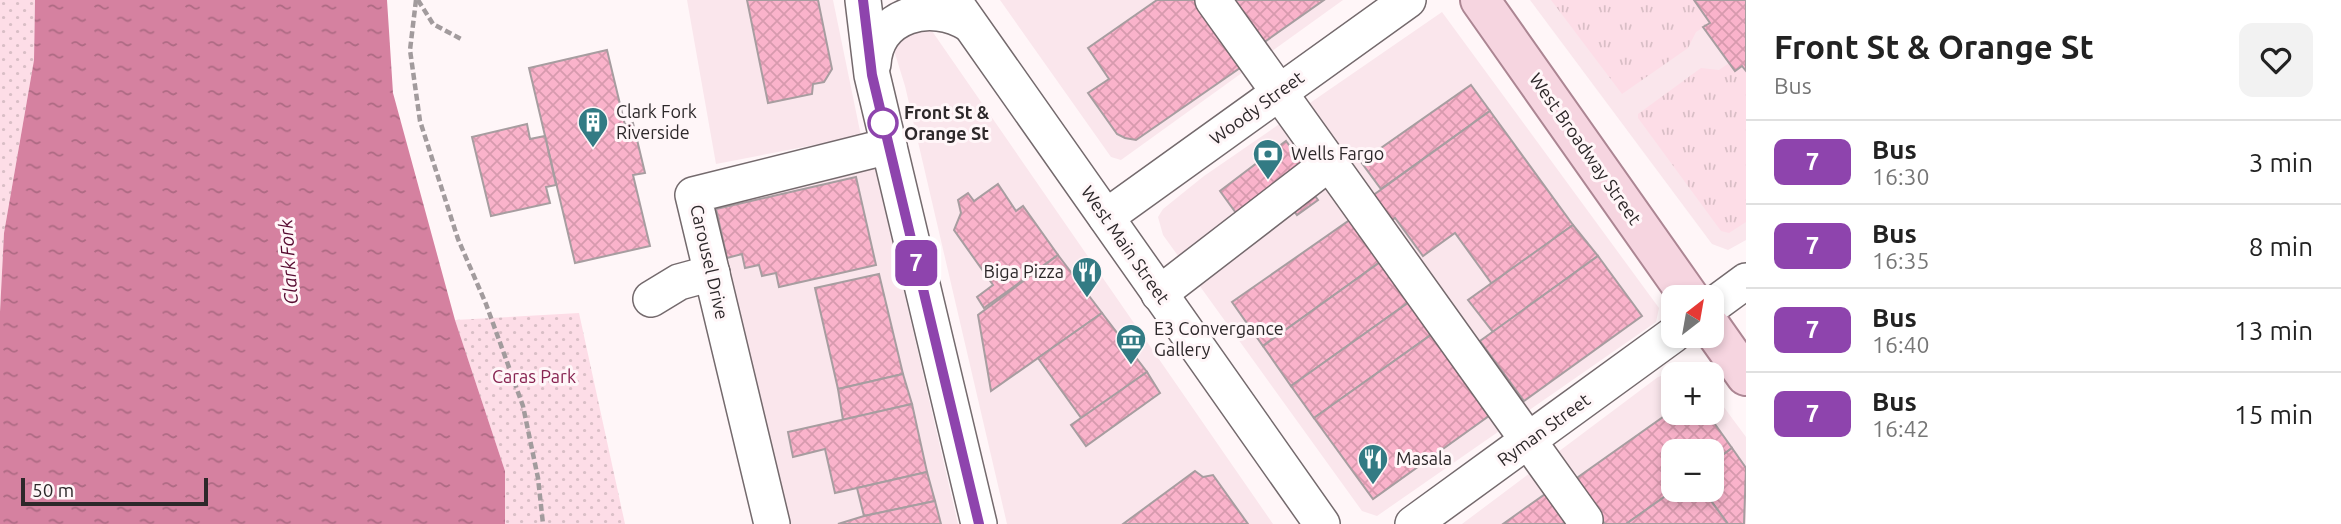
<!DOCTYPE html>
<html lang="en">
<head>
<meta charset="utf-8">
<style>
  :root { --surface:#fff; --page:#f2f2f2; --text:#222; --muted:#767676; --line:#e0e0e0 }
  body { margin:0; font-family:Ubuntu,sans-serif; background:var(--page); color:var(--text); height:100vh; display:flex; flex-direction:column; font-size:26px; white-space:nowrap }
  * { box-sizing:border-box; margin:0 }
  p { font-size:23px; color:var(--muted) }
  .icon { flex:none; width:38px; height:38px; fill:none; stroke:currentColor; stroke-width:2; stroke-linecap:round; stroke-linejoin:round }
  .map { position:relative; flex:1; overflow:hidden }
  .sheet { display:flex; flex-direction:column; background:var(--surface); width:595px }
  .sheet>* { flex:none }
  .badge { padding:0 14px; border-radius:10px; font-size:24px; line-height:46px }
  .needle { width:46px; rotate:31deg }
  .buttons { position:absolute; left:1661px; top:285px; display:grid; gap:14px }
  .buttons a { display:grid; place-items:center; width:63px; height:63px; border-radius:14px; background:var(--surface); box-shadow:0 4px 10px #0003; font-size:35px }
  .scale { position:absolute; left:21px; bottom:18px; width:187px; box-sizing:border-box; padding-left:7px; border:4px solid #2d282a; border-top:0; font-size:19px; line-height:24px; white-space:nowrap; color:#2d282a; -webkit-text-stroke:5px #fff6f8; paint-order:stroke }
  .map>.badge { position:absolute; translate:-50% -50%; box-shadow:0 0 0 4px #fff }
  .round { display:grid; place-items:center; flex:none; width:74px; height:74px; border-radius:14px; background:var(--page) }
  .headline { display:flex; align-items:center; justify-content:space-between; height:119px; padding:0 28px }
  h1 { font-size:33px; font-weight:600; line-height:52px }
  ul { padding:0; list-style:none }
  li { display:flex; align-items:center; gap:21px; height:84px; padding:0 28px; border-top:2px solid var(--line) }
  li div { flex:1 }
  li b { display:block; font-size:26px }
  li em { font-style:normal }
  li .badge { min-width:77px; font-weight:700; text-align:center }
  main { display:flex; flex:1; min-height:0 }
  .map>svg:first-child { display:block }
  .built { fill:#fae6ec; fill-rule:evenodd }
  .grass { fill:url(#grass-tufts) }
  .park { fill:url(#park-dots) }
  .water { fill:url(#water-ripples) }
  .building { fill:url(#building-cross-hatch); stroke:#a79da0; stroke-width:2 }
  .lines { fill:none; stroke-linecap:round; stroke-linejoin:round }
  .minor-casing { stroke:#746a6d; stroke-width:38 }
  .major-casing { stroke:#ac8693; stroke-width:42 }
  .path { stroke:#a29b9d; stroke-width:4.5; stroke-dasharray:7 3.5; stroke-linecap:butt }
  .minor { stroke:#fff; stroke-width:35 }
  .major { stroke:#f6d5e0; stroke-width:38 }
  .line-casing { stroke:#fff; stroke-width:16 }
  .line { stroke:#8e44ad; stroke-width:10 }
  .stop-dot { fill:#fff; stroke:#8e44ad; stroke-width:3.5 }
  .labels { text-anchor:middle; stroke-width:6; stroke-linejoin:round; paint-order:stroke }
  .street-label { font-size:18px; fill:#2d282a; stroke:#fff6f8 }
  .poi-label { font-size:18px; fill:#2d282a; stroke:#fff6f8; text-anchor:start }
  .stop-label { font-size:18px; font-weight:bold; fill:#2d282a; stroke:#fff6f8; text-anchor:start }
  .park-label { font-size:18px; fill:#872351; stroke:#fff6f8 }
  .water-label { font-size:19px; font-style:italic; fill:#56092f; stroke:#fff6f8 }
</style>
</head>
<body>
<main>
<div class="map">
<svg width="1746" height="524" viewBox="0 0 1746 524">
  <defs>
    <pattern id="grass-tufts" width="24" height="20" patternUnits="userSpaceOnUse" patternTransform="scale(1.75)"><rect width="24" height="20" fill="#fddde7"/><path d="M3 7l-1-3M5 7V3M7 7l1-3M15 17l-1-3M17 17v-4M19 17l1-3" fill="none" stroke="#d9bec6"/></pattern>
    <pattern id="park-dots" width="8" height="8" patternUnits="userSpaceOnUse" patternTransform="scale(1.75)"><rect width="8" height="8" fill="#fddde7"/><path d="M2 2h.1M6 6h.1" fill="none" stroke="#d9bec6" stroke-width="1.8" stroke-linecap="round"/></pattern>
    <pattern id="water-ripples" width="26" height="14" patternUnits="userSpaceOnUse" patternTransform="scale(1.75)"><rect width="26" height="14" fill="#d581a0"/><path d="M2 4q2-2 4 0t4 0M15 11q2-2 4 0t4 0" fill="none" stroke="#ad6a83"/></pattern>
    <pattern id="building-cross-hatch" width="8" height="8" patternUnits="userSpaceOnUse" patternTransform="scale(1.75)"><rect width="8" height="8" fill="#fab3cb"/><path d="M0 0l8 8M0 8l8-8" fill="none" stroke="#d79aae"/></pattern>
  </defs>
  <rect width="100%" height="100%" fill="#fff6f8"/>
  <g class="built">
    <polygon points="687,0 833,0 861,136 716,164"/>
    <polygon points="1000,0 1343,0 1121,160 1111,157"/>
    <polygon points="1530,0 1746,0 1746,240 1728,250 1712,244"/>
    <polygon points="1442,12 1659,308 1656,322 1377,516 1362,511 1163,235 1158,217 1163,209 1204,176"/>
    <polygon points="924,26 932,31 1273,524 1007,524 905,86 893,47 900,35"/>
    <polygon points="875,167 958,524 779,524 705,206"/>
    <path d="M 1684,368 L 1700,374 L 1673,374 L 1673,413 L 1712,413 L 1712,391 L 1746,437 L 1746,524 L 1462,524 L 1658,377 ZM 1673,452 L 1712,452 L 1712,490 L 1673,490 Z"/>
  </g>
  <g class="grass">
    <polygon points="1551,0 1694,0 1710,23 1696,32 1688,48 1622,94"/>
    <polygon points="1729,63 1735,71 1742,66 1746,72 1746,222 1729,233 1721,231 1638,118 1638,114 1701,68 1719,70"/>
  </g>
  <g class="park">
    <polygon points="0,0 35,0 34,60 4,233 0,312"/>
    <polygon points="579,313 625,524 505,524 505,471 455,320"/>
  </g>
  <polygon class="water" points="35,0 387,0 393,93 455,320 505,471 505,524 0,524 0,312 4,233 34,60"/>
  <g class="building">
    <polygon points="747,0 818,0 832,69 824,82 813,84 812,94 768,103"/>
    <polygon points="1157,0 1207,0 1250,61 1136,140 1125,138 1117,134 1088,93 1109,79 1088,48"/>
    <polygon points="1234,0 1324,0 1263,43"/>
    <polygon points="1694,0 1746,0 1746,71 1742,66 1735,71 1703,27 1710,23"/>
    <polygon points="607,50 625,125 633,123 645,173 633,175 650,246 575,263 529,68"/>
    <polygon points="1471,85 1490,111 1381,189 1361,162"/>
    <polygon points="1490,111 1573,225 1492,284 1455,233 1423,256 1395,218 1387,224 1368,199"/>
    <polygon points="527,124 530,139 545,136 556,185 546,187 550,203 491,216 472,137"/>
    <polygon points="1286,141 1304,165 1296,171 1318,200 1297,215 1283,196 1236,213 1220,191"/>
    <polygon points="856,177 876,265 779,287 776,273 762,276 759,265 745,268 742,254 727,258 716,209"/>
    <polygon points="998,184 1016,211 1023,206 1058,255 984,308 977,297 993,285 954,230 961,213 958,200 968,193 974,201"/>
    <polygon points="1354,217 1383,260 1263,346 1232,302"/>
    <polygon points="1573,225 1598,256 1493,332 1468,300"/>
    <polygon points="1058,255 1102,313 991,391 978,315"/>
    <polygon points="1598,256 1642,316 1524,401 1480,341"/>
    <polygon points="1383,260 1412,300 1291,386 1263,346"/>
    <polygon points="879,274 903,374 838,389 815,288"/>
    <polygon points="1412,300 1435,332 1314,418 1291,386"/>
    <polygon points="1102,313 1147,372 1082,419 1038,358"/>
    <polygon points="1435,332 1493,413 1373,499 1314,418"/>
    <polygon points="1147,372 1160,393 1086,446 1071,425"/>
    <polygon points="903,374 912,404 843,420 838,389"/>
    <polygon points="912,404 927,472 835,493 825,449 793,457 788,432"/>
    <polygon points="1673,410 1673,413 1707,413 1732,448 1712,463 1712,452 1673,452 1674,490 1626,524 1605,524 1574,480"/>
    <polygon points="1732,448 1746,468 1744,524 1728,524 1703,490 1712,490 1712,463"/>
    <polygon points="1195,471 1203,477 1213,475 1248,524 1123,524"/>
    <polygon points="927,472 935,501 864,516 857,488"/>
    <polygon points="1551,490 1575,524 1503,524 1524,509"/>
    <polygon points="1674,490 1703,490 1728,524 1626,524"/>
    <polygon points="935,501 941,524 838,524 864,516"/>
  </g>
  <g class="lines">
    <g class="minor-casing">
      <g id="minor">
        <polyline points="863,0 872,75 979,524"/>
        <polyline points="953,0 1322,524"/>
        <polyline points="1213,0 1585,520"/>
        <path d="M 873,64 C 876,14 931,0 969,24"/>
        <polyline points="1106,217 1408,0"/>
        <polyline points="1159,294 1329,163"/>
        <polyline points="651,299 679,282 712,273"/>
        <polyline points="1712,306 1746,281"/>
        <polyline points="772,524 693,195 889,146"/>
        <polyline points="1413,524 1673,335"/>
      </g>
    </g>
    <g class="major-casing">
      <g id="major">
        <polyline points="1480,0 1690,298"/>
        <polyline points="1712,328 1746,376"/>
      </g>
    </g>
    <g class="path">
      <polyline points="416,0 410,50 420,121 458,239 486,304 523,406 538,478 543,524"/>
      <polyline points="418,0 433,24 463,40"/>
    </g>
    <use href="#minor" class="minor"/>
    <use href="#major" class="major"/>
  </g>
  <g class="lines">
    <g class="line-casing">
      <polyline id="line" points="863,0 872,75 979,524"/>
    </g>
    <use href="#line" class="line"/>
  </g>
  <defs>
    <g id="building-pin" transform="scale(1.575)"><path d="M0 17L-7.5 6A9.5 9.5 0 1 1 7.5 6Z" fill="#337b84" stroke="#fff6f8"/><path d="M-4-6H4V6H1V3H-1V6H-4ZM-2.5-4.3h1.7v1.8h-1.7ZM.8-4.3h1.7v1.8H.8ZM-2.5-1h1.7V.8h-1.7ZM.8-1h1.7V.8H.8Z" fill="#fff"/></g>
    <g id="bank-pin" transform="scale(1.575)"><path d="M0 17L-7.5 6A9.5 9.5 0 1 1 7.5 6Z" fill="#337b84" stroke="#fff6f8"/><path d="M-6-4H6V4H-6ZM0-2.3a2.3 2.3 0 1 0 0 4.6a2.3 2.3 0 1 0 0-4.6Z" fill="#fff"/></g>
    <g id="restaurant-pin" transform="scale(1.575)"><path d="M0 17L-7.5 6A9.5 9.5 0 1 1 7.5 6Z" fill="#337b84" stroke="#fff6f8"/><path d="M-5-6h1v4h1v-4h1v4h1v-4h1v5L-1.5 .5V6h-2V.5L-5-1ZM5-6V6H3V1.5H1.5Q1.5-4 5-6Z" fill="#fff"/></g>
    <g id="museum-pin" transform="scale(1.575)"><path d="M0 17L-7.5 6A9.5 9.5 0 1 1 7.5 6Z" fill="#337b84" stroke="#fff6f8"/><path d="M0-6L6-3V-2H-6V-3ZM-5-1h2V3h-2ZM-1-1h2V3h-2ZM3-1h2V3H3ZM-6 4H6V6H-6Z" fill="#fff"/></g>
  </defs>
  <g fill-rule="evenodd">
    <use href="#building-pin" x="593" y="122"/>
    <use href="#bank-pin" x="1268" y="154"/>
    <use href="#restaurant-pin" x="1087" y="272"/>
    <use href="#museum-pin" x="1131" y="339"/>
    <use href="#restaurant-pin" x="1373" y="459"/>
  </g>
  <circle class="stop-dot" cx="883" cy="123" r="14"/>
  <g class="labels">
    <g class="street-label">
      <text transform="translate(1257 108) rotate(-36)" y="6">Woody Street</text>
      <text transform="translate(1585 149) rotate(55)" y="6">West Broadway Street</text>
      <text transform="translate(1125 245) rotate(55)" y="6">West Main Street</text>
      <text transform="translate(709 262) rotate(77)" y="6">Carousel Drive</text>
      <text transform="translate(1544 430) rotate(-36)" y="6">Ryman Street</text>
    </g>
    <g class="poi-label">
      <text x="616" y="118">Clark Fork<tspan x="616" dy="21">Riverside</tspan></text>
      <text x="1291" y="160">Wells Fargo</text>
      <text x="1064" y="278" text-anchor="end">Biga Pizza</text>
      <text x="1154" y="335">E3 Convergance<tspan x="1154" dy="21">Gallery</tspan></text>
      <text x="1396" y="465">Masala</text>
    </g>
    <g class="stop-label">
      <text x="904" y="119">Front St &amp;<tspan x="904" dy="21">Orange St</tspan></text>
    </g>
    <g class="park-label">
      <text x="534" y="383">Caras Park</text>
    </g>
    <g class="water-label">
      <text transform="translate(288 262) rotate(-94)" y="7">Clark Fork</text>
    </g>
  </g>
</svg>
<div class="buttons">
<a><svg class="needle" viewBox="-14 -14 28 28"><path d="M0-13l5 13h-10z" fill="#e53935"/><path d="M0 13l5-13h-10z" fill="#767676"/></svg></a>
<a>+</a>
<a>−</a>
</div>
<div class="scale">50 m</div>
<b class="badge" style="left:916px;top:263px;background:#8e44ad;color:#fff">7</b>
</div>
<section class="sheet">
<div class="headline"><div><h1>Front St &amp; Orange St</h1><p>Bus</p></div><a class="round"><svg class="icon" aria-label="heart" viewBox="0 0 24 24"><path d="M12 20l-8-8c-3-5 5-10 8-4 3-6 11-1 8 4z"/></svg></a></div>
<ul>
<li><span class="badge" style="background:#8e44ad;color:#fff">7</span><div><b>Bus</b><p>16:30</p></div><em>3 min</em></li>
<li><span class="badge" style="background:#8e44ad;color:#fff">7</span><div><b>Bus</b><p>16:35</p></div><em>8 min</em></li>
<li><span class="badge" style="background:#8e44ad;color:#fff">7</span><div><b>Bus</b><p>16:40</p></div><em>13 min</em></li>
<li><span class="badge" style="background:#8e44ad;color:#fff">7</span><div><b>Bus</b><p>16:42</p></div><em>15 min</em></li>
</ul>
</section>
</main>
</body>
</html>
